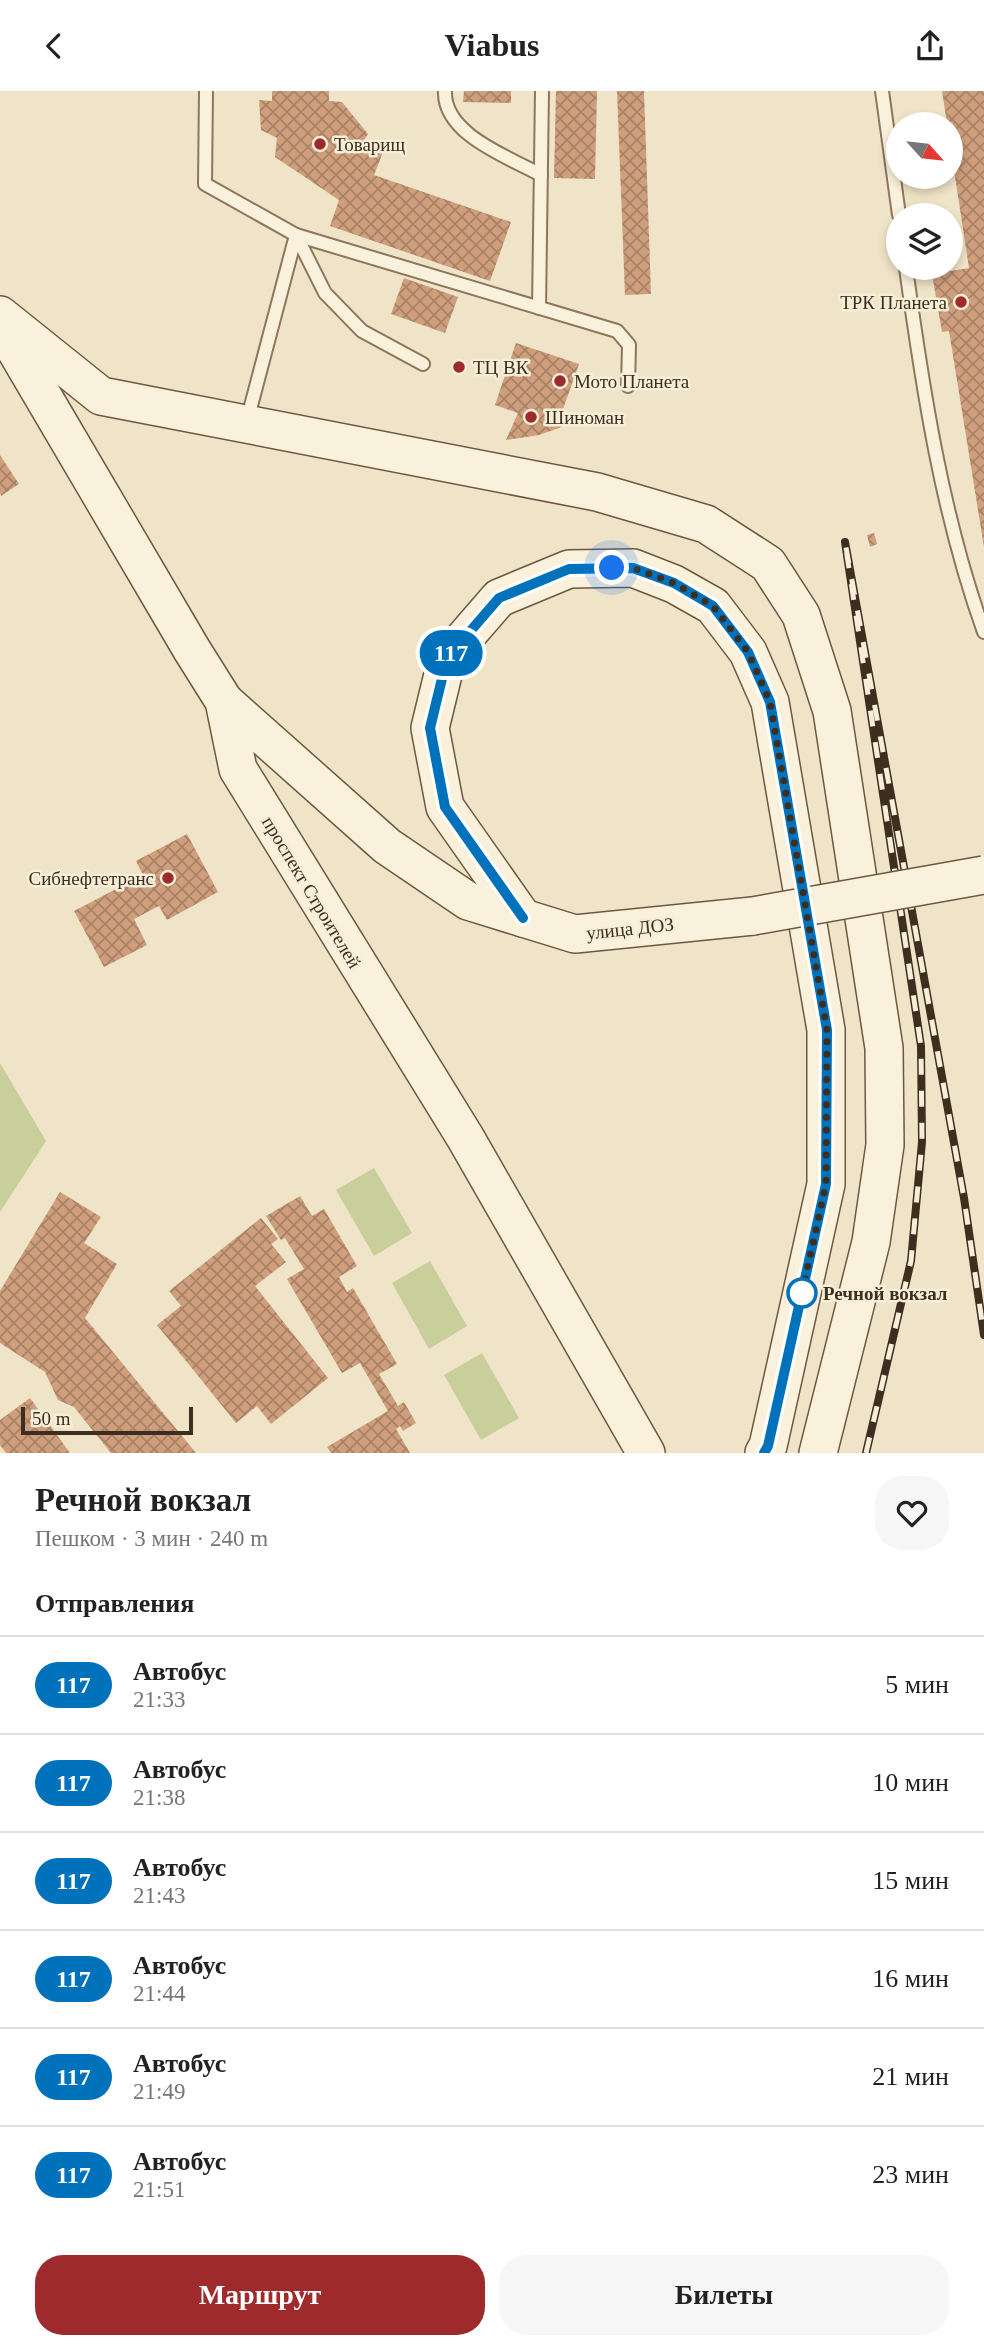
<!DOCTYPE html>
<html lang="ru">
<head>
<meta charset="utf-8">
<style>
  :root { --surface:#fff; --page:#f6f6f6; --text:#222; --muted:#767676; --line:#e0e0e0; --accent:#9e2a2b }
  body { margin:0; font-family:"Times New Roman",serif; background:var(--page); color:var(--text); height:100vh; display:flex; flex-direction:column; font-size:26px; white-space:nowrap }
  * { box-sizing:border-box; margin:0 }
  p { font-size:23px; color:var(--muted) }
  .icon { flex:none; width:38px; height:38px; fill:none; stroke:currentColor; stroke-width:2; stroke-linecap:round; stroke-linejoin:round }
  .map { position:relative; height:1362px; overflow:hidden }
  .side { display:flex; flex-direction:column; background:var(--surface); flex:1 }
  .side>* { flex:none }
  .badge { padding:0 14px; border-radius:23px; font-size:24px; line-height:46px }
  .needle { width:46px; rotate:117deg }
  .controls { position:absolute; left:886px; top:21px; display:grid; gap:14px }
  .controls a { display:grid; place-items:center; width:77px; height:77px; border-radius:50%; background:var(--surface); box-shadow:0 4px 10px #0003; font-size:35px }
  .scale { position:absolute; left:21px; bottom:18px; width:172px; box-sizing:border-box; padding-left:7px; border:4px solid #3d2e20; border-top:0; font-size:19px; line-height:24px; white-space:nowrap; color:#3d2e20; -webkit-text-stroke:5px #f7eed8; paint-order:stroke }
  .you { position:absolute; width:35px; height:35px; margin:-18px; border:5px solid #fff; border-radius:50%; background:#1a73e8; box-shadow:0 0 0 10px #1a73e833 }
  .map>.badge { position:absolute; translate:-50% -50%; box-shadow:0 0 0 4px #fff }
  h2 { padding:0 35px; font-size:26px; line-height:63px }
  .round { display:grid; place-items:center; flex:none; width:74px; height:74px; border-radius:28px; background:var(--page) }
  .headline { display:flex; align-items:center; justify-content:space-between; height:119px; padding:0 35px }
  h1 { font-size:33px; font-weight:800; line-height:52px }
  .cta { display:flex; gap:14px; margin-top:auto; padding:14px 35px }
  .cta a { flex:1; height:80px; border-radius:28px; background:var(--accent); color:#fff; font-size:28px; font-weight:800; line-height:80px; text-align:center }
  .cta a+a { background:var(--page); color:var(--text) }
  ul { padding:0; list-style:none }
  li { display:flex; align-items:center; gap:21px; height:98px; padding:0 35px; border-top:2px solid var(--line) }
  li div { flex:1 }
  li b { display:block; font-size:26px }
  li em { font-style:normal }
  li .badge { min-width:77px; font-weight:700; text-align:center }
  header { display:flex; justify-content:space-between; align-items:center; height:91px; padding:0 35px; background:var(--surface); font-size:32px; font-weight:800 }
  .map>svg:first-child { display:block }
  .green { fill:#c9cf9b }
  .building { fill:url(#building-cross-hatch) }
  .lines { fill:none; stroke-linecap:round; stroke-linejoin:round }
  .lane-casing { stroke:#8d765c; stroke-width:16 }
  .secondary-casing { stroke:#6f573f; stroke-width:40 }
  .lane { stroke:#faf1dc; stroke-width:12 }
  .secondary { stroke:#faf1dc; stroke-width:37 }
  .rail-casing { stroke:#3d2e20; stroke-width:8 }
  .rail { stroke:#f7eed8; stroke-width:5; stroke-dasharray:16; stroke-linecap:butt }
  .secondary-bridge-casing { stroke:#6f573f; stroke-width:40; stroke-linecap:butt }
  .secondary-bridge { stroke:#faf1dc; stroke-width:37 }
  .line-casing { stroke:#fff; stroke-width:16 }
  .line { stroke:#0072bc; stroke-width:10 }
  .walk { stroke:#3d2e20; stroke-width:7; stroke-dasharray:0 12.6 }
  .poi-dot { fill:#9e2a2b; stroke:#f7eed8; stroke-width:2.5 }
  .stop-dot { fill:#fff; stroke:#0072bc; stroke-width:3.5 }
  .labels { text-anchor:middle; stroke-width:5; stroke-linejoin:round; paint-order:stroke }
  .poi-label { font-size:19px; fill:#3d2e20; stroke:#f7eed8; text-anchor:start }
  .street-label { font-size:19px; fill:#3d2e20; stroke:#f7eed8 }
  .stop-label { font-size:19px; font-weight:bold; fill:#3d2e20; stroke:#f7eed8; text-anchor:start }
</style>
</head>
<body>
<header><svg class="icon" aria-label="back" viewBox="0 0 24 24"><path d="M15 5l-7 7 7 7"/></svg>Viabus<svg class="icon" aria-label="share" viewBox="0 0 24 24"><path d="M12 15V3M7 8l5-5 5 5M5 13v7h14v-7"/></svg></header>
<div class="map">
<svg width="984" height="1362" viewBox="0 0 984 1362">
  <defs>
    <pattern id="building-cross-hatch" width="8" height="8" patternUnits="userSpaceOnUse" patternTransform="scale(1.75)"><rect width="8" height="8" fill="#cf9f7d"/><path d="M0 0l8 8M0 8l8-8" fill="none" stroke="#a98266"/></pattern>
  </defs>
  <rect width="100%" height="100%" fill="#f0e4c8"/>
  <g class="green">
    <polygon points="0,972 46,1050 0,1121"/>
    <polygon points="374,1077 412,1142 374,1165 336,1099"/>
    <polygon points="430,1170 467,1235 429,1258 392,1192"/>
    <polygon points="482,1262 519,1327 481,1349 444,1284"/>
  </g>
  <g class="building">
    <polygon points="272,0 329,0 329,10 342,11 368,43 362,52 383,61 374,84 511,131 490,190 330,135 339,109 275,66 277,47 261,39 259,9 272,10"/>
    <polygon points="464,0 511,0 511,12 463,11"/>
    <polygon points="556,0 597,0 595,88 554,87"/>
    <polygon points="617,0 644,0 651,203 625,204"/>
    <polygon points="942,0 984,0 984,456 949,240 942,241 932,183 969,177 950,53 950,33 947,33"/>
    <polygon points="404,187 458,206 445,242 391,223"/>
    <polygon points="516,252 579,273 562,321 565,324 563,334 559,337 539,344 506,349 518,322 495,314"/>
    <polygon points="0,364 19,393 1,405 0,402"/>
    <polygon points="874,442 877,453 870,456 867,444"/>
    <polygon points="187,743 218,801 167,829 159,815 134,828 147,854 104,876 74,820 143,784 136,770"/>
    <polygon points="60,1101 101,1126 84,1152 117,1173 85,1227 196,1362 111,1362 74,1316 58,1309 45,1281 0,1252 0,1200"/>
    <polygon points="300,1105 312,1125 324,1118 357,1175 339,1186 347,1201 353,1197 397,1273 379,1283 398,1315 404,1311 416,1332 403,1340 400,1335 396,1338 410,1362 331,1362 327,1356 388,1320 360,1272 342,1282 287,1188 304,1178 285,1147 281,1149 266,1125"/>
    <polygon points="261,1127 278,1148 271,1153 286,1171 255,1195 328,1287 271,1333 257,1315 236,1332 157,1234 181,1215 169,1200"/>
    <polygon points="30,1307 70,1362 6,1362 0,1354 0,1329"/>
  </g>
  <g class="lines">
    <g class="lane-casing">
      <g id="lane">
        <polyline points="206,0 205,93 296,144 617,240 629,254 628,295"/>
        <path d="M 445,0 C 443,43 508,66 541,84"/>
        <polyline points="882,0 899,124"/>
        <polyline points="296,144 325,202 362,240 423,273"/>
        <path d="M 906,177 C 923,300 942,424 984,541"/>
        <polyline points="539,217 542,0"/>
        <polyline points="247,330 296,144"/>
      </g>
    </g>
    <g class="secondary-casing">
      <g id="secondary">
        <polyline points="0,224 101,305 597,401 706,433 768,473 801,524 832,620 884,957 885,1054 871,1151 818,1362"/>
        <polyline points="4,239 192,559 224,610 238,678 465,1046 646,1362"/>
        <polyline points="224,610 387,755 468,810 575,843 753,825"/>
        <polyline points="523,827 445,716 430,637 447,567 499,507 569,478 633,477 674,493 713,515 748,561 770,611 826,939 826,1093 768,1355 764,1362"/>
      </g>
    </g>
    <use href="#lane" class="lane"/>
    <use href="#secondary" class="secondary"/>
    <g class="rail-casing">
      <polyline id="rail" points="866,1362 911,1170 922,1051 921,955 845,451 964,1107 984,1244"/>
    </g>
    <use href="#rail" class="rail"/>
    <g class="secondary-bridge-casing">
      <polyline id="secondary-bridge" points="753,825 984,784"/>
    </g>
    <use href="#secondary-bridge" class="secondary-bridge"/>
  </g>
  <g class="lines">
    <g class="line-casing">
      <polyline id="line" points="523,827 445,716 430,637 447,567 499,507 569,478 633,477 674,492 713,515 748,561 770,611 827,939 826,1093 768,1355 764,1362"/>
    </g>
    <use href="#line" class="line"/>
    <polyline class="walk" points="612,477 633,477 674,492 713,515 748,561 770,611 827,939 826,1093 802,1202"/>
  </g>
  <g class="poi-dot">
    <circle cx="320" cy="53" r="7"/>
    <circle cx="961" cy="211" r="7"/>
    <circle cx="459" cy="276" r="7"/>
    <circle cx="560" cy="290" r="7"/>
    <circle cx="531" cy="326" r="7"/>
    <circle cx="168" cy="787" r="7"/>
  </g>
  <circle class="stop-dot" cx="802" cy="1202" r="14"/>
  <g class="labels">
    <g class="poi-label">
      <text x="334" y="60">Товарищ</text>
      <text x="947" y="218" text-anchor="end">ТРК Планета</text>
      <text x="473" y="283">ТЦ ВК</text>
      <text x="574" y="297">Мото Планета</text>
      <text x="545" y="333">Шиноман</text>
      <text x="154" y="794" text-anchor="end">Сибнефтетранс</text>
    </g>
    <g class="street-label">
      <text transform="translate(312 801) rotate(59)" y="7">проспект Строителей</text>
      <text transform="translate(630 837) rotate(-6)" y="7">улица ДОЗ</text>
    </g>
    <g class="stop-label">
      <text x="823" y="1209">Речной вокзал</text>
    </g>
  </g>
</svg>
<div class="controls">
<a><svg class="needle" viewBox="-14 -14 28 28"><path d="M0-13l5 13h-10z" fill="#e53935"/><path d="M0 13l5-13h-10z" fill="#767676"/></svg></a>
<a><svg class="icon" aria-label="layers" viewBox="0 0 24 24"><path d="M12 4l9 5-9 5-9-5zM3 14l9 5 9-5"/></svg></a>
</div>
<div class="scale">50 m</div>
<div class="you" style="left:612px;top:477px"></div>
<b class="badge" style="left:451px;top:562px;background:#0072bc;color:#fff">117</b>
</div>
<section class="side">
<div class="headline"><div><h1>Речной вокзал</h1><p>Пешком · 3 мин · 240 m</p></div><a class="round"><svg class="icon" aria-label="heart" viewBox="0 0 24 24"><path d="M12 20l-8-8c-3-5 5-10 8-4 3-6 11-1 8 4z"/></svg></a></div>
<h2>Отправления</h2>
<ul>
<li><span class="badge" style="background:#0072bc;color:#fff">117</span><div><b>Автобус</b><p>21:33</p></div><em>5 мин</em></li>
<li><span class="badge" style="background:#0072bc;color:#fff">117</span><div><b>Автобус</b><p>21:38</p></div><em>10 мин</em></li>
<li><span class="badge" style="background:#0072bc;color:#fff">117</span><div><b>Автобус</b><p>21:43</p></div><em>15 мин</em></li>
<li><span class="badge" style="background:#0072bc;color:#fff">117</span><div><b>Автобус</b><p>21:44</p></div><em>16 мин</em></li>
<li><span class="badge" style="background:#0072bc;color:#fff">117</span><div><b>Автобус</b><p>21:49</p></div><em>21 мин</em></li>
<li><span class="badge" style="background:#0072bc;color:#fff">117</span><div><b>Автобус</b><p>21:51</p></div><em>23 мин</em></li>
</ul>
<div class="cta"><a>Маршрут</a><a>Билеты</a></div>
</section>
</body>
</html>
